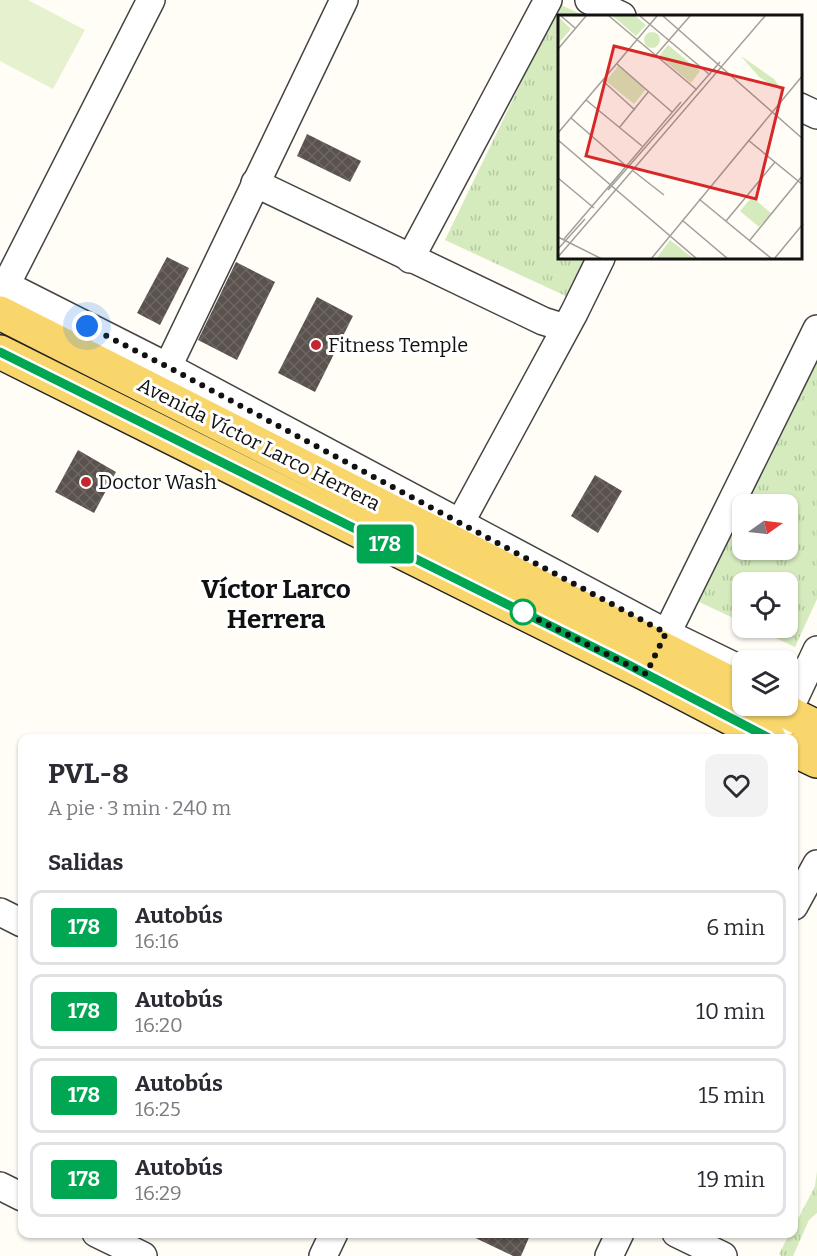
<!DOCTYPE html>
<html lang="es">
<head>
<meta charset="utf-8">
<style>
  :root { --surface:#fff; --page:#f2f2f3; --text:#2b2b33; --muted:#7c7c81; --line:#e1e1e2 }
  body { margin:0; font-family:Bitter,serif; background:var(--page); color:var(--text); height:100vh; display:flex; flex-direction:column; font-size:22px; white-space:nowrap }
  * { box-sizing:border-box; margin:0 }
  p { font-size:20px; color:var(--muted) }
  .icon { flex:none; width:33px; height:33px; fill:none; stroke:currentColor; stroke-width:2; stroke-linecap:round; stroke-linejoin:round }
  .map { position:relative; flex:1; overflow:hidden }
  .details { position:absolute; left:18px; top:734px; width:780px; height:504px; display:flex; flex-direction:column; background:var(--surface); border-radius:12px; box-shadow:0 2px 4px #0004 }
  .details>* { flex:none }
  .badge { padding:0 12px; border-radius:4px; font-size:21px; line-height:39px }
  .needle { width:39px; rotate:76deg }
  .tools { position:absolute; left:732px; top:494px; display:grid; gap:12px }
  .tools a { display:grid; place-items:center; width:66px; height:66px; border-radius:12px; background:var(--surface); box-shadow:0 2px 4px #0004; font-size:30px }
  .you { position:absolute; width:30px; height:30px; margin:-15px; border:4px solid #fff; border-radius:50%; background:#1a73e8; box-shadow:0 0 0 9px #1a73e833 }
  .map>.badge { position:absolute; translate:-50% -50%; box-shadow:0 0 0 3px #fff }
  h2 { padding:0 30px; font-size:22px; line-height:54px }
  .round { display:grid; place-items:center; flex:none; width:63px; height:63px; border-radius:12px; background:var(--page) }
  .headline { display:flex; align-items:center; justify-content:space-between; height:102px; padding:0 30px }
  h1 { font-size:28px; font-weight:700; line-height:45px }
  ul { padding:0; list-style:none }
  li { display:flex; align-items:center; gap:18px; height:75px; margin:0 12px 9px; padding:0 18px; border:3px solid var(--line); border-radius:12px }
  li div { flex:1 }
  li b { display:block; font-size:22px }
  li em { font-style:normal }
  li .badge { min-width:66px; font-weight:700; text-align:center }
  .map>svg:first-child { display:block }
  .park { fill:url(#park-tufts) }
  .pitch { fill:#e6f2cf }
  .building { fill:url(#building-cross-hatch) }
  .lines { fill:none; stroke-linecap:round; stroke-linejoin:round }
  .minor-casing { stroke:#444; stroke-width:30 }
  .primary-casing { stroke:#222; stroke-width:36 }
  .minor { stroke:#fff; stroke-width:27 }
  .primary { stroke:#f9d66b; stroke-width:33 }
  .line-casing { stroke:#fff; stroke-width:14 }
  .line { stroke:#00a651; stroke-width:9 }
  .walk { stroke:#111; stroke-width:6; stroke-dasharray:0 10.8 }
  .poi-dot { fill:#c4262e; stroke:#fff; stroke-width:2 }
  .stop-dot { fill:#fff; stroke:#00a651; stroke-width:3 }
  .labels { text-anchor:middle; stroke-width:6; stroke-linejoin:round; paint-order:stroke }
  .poi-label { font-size:20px; fill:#111; stroke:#fff; text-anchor:start }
  .street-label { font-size:20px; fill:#111; stroke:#fff }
  .district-label { font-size:26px; font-weight:bold; fill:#111; stroke:#fff }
  .inset-road { fill:none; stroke:#a09f9a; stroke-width:1.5 }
  .view { fill:#d62828; fill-opacity:0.15; stroke:#d62828; stroke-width:3 }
  .inset-edge { fill:none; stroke:#111; stroke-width:3 }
</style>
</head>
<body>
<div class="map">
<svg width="817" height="1256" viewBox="0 0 817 1256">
  <defs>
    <pattern id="park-tufts" width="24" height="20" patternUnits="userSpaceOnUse" patternTransform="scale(1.5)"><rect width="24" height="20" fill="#d5ebbd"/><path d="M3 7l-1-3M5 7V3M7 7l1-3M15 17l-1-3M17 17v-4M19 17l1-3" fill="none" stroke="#b6c8a1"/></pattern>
    <pattern id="building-cross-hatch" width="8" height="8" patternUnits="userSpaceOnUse" patternTransform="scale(1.5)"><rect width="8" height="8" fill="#5a524d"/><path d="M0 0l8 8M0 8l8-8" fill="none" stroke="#6d6662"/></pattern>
  </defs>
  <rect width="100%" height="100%" fill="#fffdf5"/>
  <g class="park">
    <polygon points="559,4 585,16 559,16 559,258 590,258 570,298 445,240"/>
    <polygon points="817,348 817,599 795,647 752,627 788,627 788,582 742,582 742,622 697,601 742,505 742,549 788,549 788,504 743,504"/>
    <polygon points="817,1171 817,1213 809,1220 793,1256 781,1256 779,1254 790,1233 794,1233 794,1227 815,1186"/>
  </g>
  <polygon class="pitch" points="0,0 28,0 85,30 53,89 0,61"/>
  <g class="building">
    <polygon points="307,134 361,161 350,182 297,156"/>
    <polygon points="167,257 189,268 160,325 137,313"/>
    <polygon points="236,262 275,282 237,360 198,340"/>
    <polygon points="317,297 353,316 315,392 278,373"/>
    <polygon points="78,450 116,472 94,513 55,492"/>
    <polygon points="595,475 622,491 598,533 571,516"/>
    <polygon points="465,1233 531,1233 521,1256 513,1256"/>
  </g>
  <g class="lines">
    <g class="minor-casing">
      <g id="minor">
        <polyline points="589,0 622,16"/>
        <polyline points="800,107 817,115"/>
        <polyline points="255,183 543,321 565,328"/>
        <polyline points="410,259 548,0"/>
        <polyline points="0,282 168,367 666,633 742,670"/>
        <polyline points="6,285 151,0"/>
        <polyline points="160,383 344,0"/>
        <polyline points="460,523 574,313 601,258"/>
        <polyline points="659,649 817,329"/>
        <polyline points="779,731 817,650"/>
        <polyline points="794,906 817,864"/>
        <polyline points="0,912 22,923"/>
        <polyline points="0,1186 22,1197"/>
        <polyline points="96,1233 143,1256"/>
        <polyline points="676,1233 723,1256"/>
        <polyline points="323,1256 334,1233"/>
        <polyline points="609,1256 620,1233"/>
      </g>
    </g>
    <g class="primary-casing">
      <g id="primary">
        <polyline points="0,313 742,689"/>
        <polyline points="0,352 646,674 769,738"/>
        <polyline points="773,705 817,727"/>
        <polyline points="794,750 817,761"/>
      </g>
    </g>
    <use href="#minor" class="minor"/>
    <use href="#primary" class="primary"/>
  </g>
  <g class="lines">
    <g class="line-casing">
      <polyline id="line" points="0,352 625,663 769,738"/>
    </g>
    <use href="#line" class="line"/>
    <polyline class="walk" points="87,326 168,367 666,633 646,674 521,611 523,612"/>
  </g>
  <g class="poi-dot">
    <circle cx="316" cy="345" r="6"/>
    <circle cx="86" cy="482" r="6"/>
  </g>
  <circle class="stop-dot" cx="523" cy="612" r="12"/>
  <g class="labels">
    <g class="poi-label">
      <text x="328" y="352">Fitness Temple</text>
      <text x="98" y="489">Doctor Wash</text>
    </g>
    <g class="street-label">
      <text transform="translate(259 444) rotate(27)" y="7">Avenida Víctor Larco Herrera</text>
    </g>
    <g class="district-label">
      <text x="276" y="598">Víctor Larco<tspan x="276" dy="30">Herrera</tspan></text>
    </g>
  </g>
  <g transform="translate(558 15)">
    <rect width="244" height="244" fill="#fffdf5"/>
    <path d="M 0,1 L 13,14 L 0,29 ZM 55,1 L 77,1 L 88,10 L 78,21 ZM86 25a8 8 0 1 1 16 0a8 8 0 1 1-16 0ZM 110,30 L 142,56 L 133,68 L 101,41 ZM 183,41 L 216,64 L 225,77 L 201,62 ZM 60,51 L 88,74 L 76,89 L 48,66 ZM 194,182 L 213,198 L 201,212 L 182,196 ZM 112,225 L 136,244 L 98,244 Z" fill="#d5ebbd"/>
    <path class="inset-road" d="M 3,1 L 17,13M 51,1 L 139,75M 82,1 L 152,60M 105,1 L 245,124M 0,34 L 28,1M 98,40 L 132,1M 59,49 L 114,97M 45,66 L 77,95M 28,85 L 84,131M 13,103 L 67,150M 61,113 L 91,76M 0,118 L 99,1M 0,125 L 139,244M 190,125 L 245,170M 74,155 L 106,180M 0,163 L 36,193M 50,175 L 162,47M 141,184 L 214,244M 124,205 L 170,244M 168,206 L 217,147M 0,222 L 44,244M 6,224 L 123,87M 192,225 L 245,160M 0,234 L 27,204M 0,242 L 207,1M 93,244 L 245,60M 216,244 L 245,209"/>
    <path class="view" d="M 56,31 L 225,73 L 198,184 L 28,141 Z"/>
    <rect width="244" height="244" class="inset-edge"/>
  </g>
</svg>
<div class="tools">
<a><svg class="needle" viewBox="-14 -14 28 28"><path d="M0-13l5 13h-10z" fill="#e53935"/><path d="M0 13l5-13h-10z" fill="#7c7c81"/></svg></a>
<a><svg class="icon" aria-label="locate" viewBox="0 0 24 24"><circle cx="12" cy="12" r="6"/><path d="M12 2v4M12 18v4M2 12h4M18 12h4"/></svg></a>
<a><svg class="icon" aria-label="layers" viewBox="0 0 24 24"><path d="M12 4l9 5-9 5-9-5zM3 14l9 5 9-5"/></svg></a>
</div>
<div class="you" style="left:87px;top:326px"></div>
<b class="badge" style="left:385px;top:544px;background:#00a651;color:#fff">178</b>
<section class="details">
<div class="headline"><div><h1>PVL-8</h1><p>A pie · 3 min · 240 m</p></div><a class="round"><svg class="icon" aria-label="heart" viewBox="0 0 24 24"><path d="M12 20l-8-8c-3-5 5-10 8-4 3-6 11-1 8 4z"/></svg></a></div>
<h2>Salidas</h2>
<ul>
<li><span class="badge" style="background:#00a651;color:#fff">178</span><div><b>Autobús</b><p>16:16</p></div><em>6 min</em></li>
<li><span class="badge" style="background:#00a651;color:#fff">178</span><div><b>Autobús</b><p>16:20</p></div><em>10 min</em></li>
<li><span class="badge" style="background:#00a651;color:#fff">178</span><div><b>Autobús</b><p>16:25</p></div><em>15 min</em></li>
<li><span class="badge" style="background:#00a651;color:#fff">178</span><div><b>Autobús</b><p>16:29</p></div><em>19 min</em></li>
</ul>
</section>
</div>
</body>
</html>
